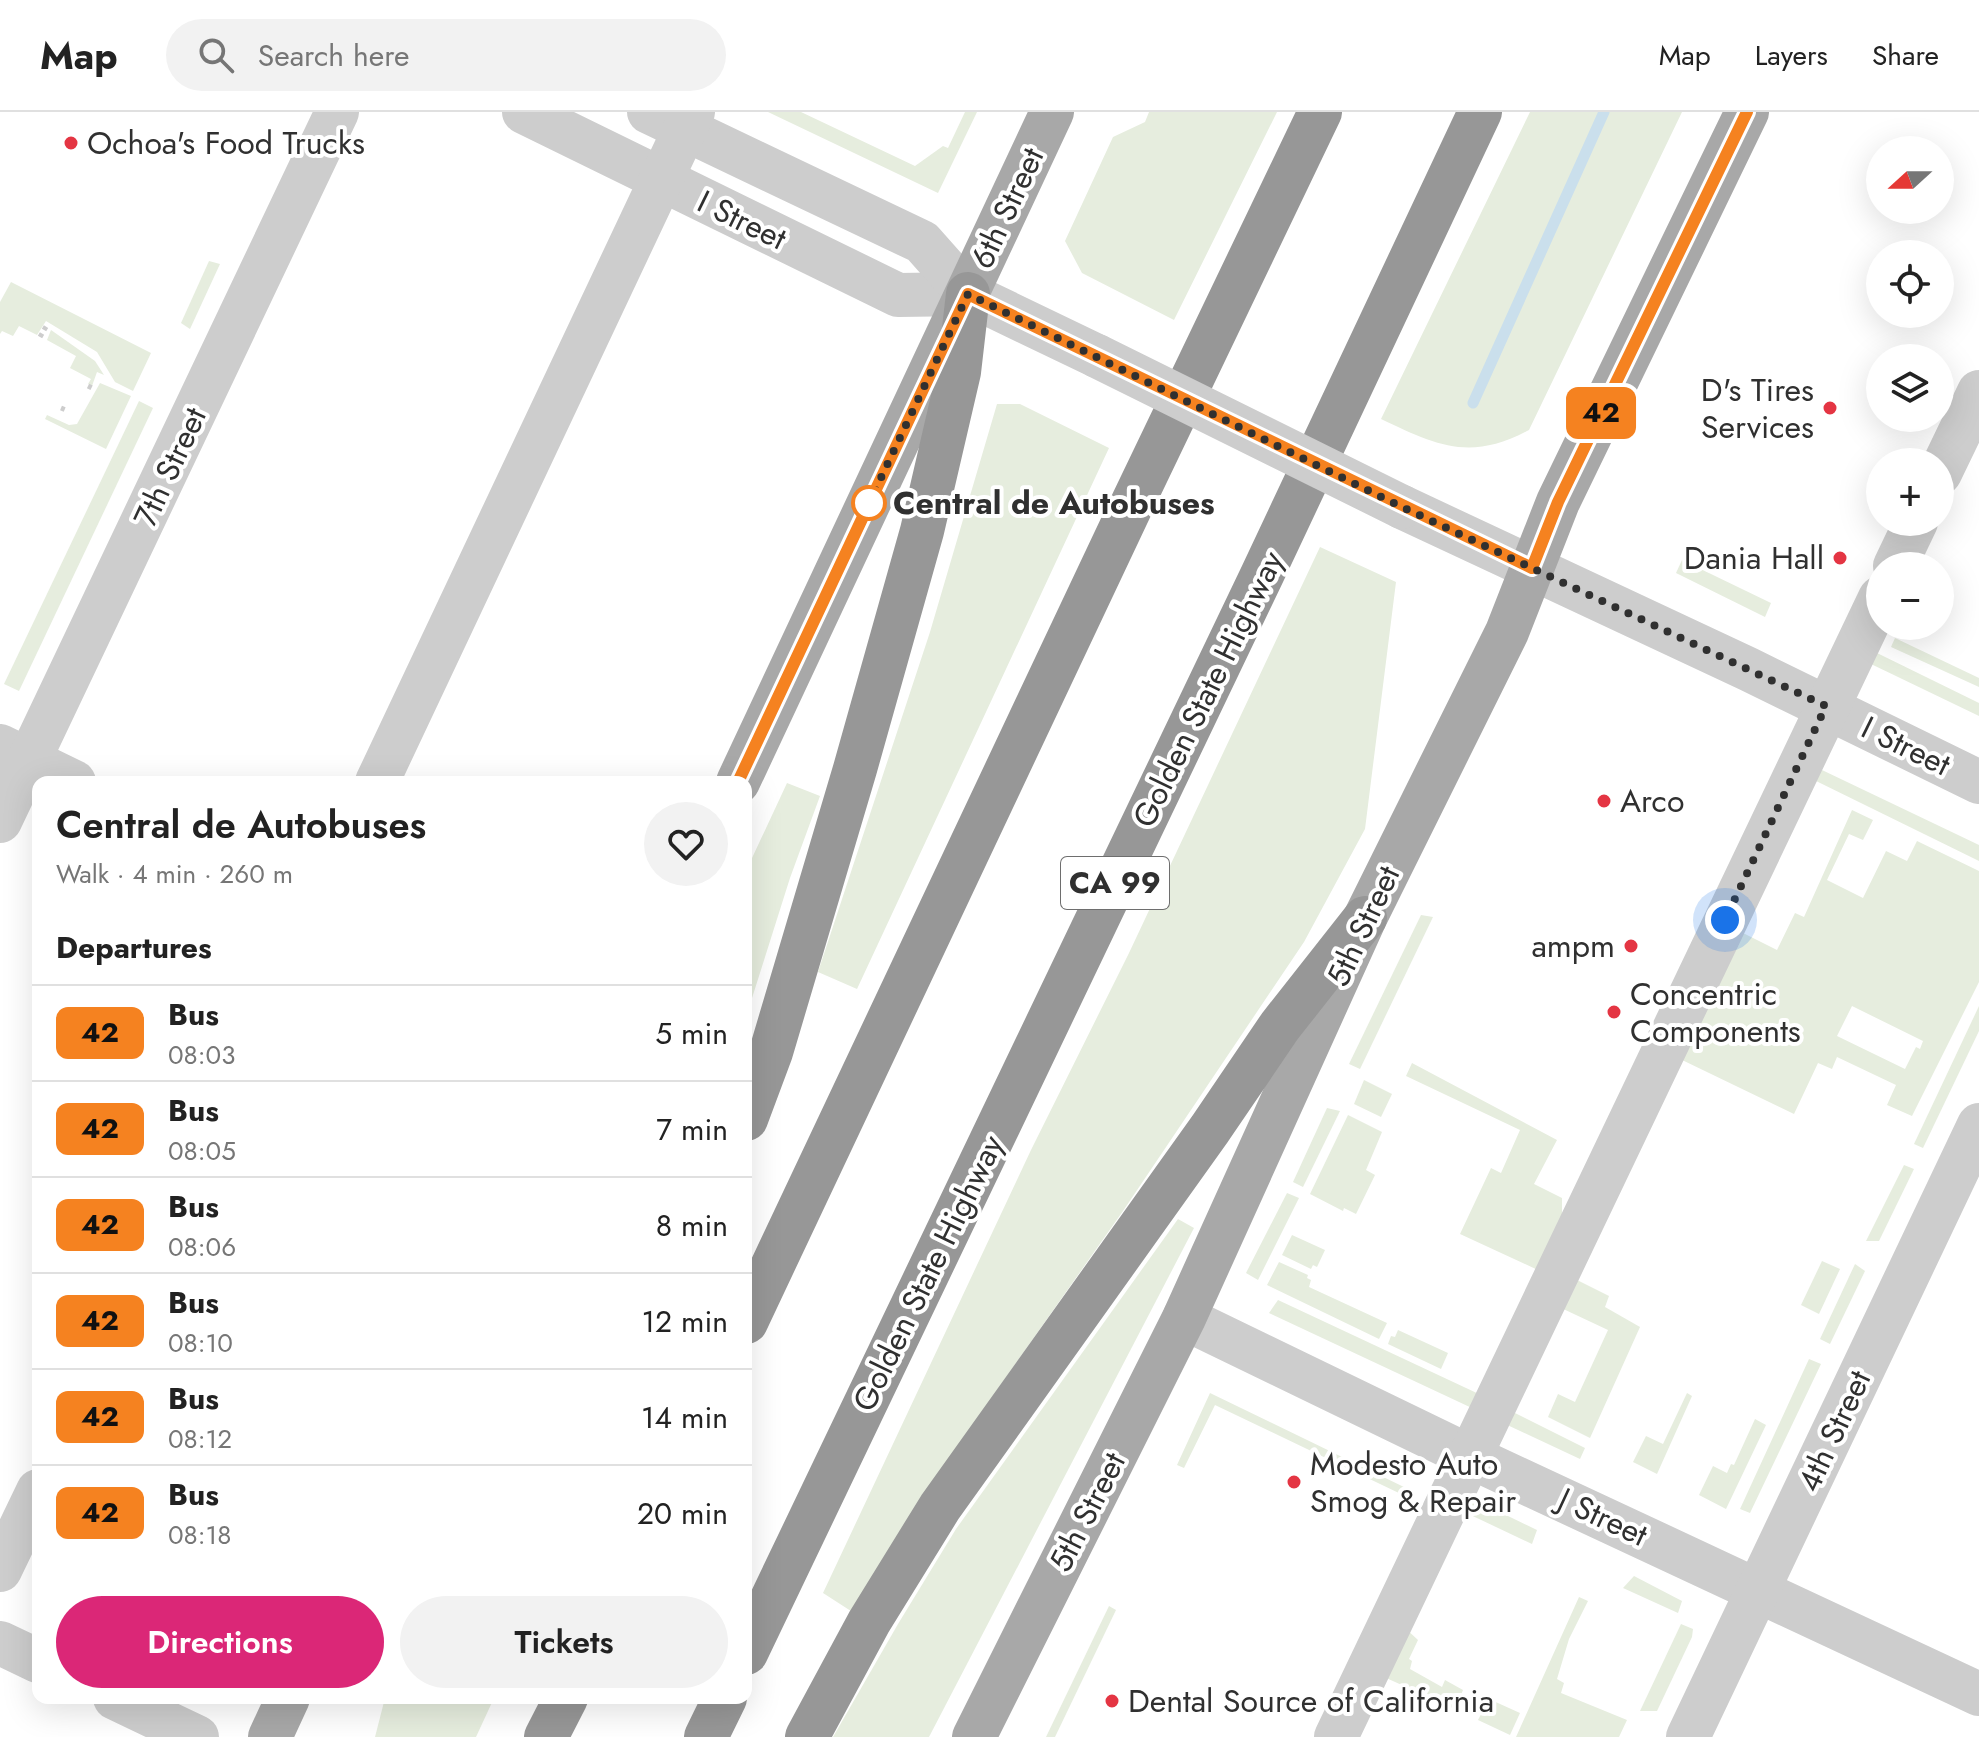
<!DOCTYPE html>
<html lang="en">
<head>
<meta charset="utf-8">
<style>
  :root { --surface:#fff; --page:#f2f2f2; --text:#222; --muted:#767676; --line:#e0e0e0; --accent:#db2777 }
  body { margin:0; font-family:Jost,sans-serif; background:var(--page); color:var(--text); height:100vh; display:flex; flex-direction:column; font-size:30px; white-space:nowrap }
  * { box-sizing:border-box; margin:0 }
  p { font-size:26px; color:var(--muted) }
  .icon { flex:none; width:44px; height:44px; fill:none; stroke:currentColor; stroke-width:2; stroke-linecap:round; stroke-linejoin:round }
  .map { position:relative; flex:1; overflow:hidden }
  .side { position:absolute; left:32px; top:664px; width:720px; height:928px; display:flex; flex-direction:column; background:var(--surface); border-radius:16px; box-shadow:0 8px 32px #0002 }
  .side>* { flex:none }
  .badge { padding:0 16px; border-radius:12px; font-size:28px; line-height:52px }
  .needle { width:52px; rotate:249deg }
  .fabs { position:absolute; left:1866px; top:24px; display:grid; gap:16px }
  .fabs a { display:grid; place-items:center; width:88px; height:88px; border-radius:50%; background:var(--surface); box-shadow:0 8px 32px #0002; font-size:40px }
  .you { position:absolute; width:40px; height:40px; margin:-20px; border:6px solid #fff; border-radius:50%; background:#1a73e8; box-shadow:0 0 0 12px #1a73e833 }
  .map>.badge { position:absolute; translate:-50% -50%; box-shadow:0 0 0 4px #fff }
  h2 { padding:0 24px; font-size:30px; line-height:72px }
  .round { display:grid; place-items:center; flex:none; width:84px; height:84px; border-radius:42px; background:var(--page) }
  .overview { display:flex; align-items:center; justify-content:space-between; height:136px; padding:0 24px }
  h1 { font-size:38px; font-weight:600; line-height:60px }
  .action { display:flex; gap:16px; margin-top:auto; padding:16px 24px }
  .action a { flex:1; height:92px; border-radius:48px; background:var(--accent); color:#fff; font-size:32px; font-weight:600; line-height:92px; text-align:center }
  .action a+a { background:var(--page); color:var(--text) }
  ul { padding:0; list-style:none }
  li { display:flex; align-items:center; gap:24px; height:96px; padding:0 24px; border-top:2px solid var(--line) }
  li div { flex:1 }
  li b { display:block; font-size:30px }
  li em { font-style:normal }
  li .badge { min-width:88px; font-weight:700; text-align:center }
  header { display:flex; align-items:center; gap:48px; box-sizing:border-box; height:112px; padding:0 40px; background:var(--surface); border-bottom:2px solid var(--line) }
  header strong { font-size:38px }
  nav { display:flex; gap:44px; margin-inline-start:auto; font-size:28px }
  .search { width:560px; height:72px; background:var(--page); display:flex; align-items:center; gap:20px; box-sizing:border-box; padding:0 28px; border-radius:44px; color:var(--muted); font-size:30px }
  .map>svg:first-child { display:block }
  .green { fill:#e6edde; fill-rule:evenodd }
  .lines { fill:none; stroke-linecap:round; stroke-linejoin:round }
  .stream { stroke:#cadfec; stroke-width:11 }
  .path { stroke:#cdcdcd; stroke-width:5; stroke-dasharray:4 4; stroke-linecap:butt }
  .minor { stroke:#cdcdcd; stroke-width:44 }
  .major { stroke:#a8a8a8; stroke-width:44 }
  .highway { stroke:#979797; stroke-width:44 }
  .minor-bridge { stroke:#cdcdcd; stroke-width:44 }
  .line-casing { stroke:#fff; stroke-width:18 }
  .line { stroke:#f58220; stroke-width:12 }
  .walk { stroke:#303030; stroke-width:8; stroke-dasharray:0 14.4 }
  .poi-dot { fill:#e43543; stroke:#fff; stroke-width:3 }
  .stop-dot { fill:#fff; stroke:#f58220; stroke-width:4 }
  .labels { text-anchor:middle; stroke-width:8; stroke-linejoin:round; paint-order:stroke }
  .shield { fill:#fff; stroke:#6e6e6e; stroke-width:2 }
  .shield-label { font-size:30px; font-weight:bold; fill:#303030 }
  .poi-label { font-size:32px; fill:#303030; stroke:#fff; text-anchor:start }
  .street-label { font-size:32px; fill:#303030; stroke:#fff }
  .stop-label { font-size:32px; font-weight:bold; fill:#303030; stroke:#fff; text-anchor:start }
</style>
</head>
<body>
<header>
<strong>Map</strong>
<div class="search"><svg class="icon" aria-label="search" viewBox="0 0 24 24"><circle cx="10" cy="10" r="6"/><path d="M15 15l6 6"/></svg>Search here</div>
<nav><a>Map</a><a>Layers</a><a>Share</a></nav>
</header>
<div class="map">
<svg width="1979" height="1625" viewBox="0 0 1979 1625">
  <rect width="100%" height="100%" fill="#fff"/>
  <g class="green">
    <polygon points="768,0 801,0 915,54 943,34 948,36 965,0 977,0 938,81"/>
    <polygon points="1149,0 1277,0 1174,208 1082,161 1065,129 1113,25 1145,10"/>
    <path d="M 1530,0 L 1682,0 L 1529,318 C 1470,350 1436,333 1381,307 Z"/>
    <polygon points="209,149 220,152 190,217 181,211"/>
    <polygon points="11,170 151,241 133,279 115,270 97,240 46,209 37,223 19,214 13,224 2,219 0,222 0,190"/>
    <polygon points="51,218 95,249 104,263 97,260 92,274 88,272 91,267 70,256 76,244 47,228"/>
    <polygon points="100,271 131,284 106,337 45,307 47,303 69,313 77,312"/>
    <polygon points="139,289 153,296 19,579 4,572"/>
    <polygon points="997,292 1020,292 1109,336 857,877 818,860 930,520"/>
    <polygon points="1320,435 1396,470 1365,717 1304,830 1123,1099 997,1278 854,1501 823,1481 1031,1038 1129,841"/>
    <polygon points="1682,448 1771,491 1765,505 1676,461"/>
    <polygon points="1895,526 1979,566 1979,575 1891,535"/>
    <polygon points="1875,540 1979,591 1979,604 1871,552"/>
    <polygon points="1822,658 1979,733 1979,749 1812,667"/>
    <polygon points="787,671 820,684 790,766 746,905 746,759"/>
    <path d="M 1852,698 L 1873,708 L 1863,728 L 1849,722 L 1827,768 L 1863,786 L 1886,739 L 1907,749 L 1917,729 L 1979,759 L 1979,870 L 1912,1004 L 1887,993 L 1896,973 L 1837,945 L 1832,957 L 1818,951 L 1794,1002 L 1680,947 L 1743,821 L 1777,838 L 1795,801 L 1804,805 ZM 1852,894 L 1923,929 L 1920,937 L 1916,935 L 1905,957 L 1837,924 Z"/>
    <polygon points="1421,803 1433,805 1360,957 1349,952"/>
    <polygon points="1979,894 1979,919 1923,1036 1914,1032"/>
    <polygon points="1412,951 1557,1028 1534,1072 1562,1086 1562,1110 1540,1159 1460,1122 1491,1056 1501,1061 1520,1018 1406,964"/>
    <polygon points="1364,968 1392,982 1381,1005 1354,992"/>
    <polygon points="1327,996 1340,999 1303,1075 1293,1070"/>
    <polygon points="1348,1003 1382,1020 1366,1058 1375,1063 1356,1102 1344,1096 1343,1099 1310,1082"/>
    <polygon points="1904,1053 1914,1057 1879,1129 1866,1129"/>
    <polygon points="1287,1081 1299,1086 1258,1168 1246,1161"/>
    <polygon points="1178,1107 1194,1116 929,1625 833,1625 898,1512 956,1417"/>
    <polygon points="1292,1123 1325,1138 1317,1155 1313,1153 1311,1157 1282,1143"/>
    <polygon points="1822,1149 1840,1157 1819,1202 1801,1193"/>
    <polygon points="1279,1150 1308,1163 1307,1166 1311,1168 1309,1175 1387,1211 1379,1227 1267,1173"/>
    <polygon points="1855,1152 1865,1159 1830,1232 1820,1227"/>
    <polygon points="1573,1166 1609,1184 1605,1195 1640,1215 1590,1326 1548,1305 1558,1282 1575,1290 1608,1218 1559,1195"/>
    <polygon points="1278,1188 1481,1283 1474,1297 1269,1201"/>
    <polygon points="1398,1218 1448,1241 1441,1257 1388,1232 1391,1224 1395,1225"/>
    <polygon points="1809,1247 1821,1252 1750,1401 1740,1397"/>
    <polygon points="1210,1281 1406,1376 1403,1383 1215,1293 1184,1356 1177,1353"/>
    <polygon points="1687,1281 1692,1284 1657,1362 1633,1350 1646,1324 1663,1332"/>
    <polygon points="1509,1298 1585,1336 1580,1347 1503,1311"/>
    <polygon points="1755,1307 1766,1313 1726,1397 1699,1383 1713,1354 1727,1361 1731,1352 1734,1353"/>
    <polygon points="1471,1386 1537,1418 1532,1432 1460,1398"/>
    <polygon points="1634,1464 1682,1489 1678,1501 1623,1476"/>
    <polygon points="1579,1485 1588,1489 1569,1527 1557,1567 1564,1571 1561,1581 1627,1608 1619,1625 1516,1625"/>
    <polygon points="1109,1494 1116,1498 1055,1625 1046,1625"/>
    <polygon points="1681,1512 1693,1517 1692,1525 1657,1599 1640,1599"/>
    <polygon points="1406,1517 1418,1528 1409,1547 1412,1549 1410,1557 1442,1575 1445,1568 1463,1578 1455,1597 1384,1565"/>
    <polygon points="385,1586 494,1586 476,1625 375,1625"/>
    <polygon points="1489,1587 1520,1601 1510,1623 1478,1608"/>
  </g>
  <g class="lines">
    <polyline class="stream" points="1473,291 1604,0"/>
    <g class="path">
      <polyline points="40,225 47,213"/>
      <polyline points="88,274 94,277"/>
      <polyline points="61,296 66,298"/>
    </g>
    <g class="minor">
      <polyline points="524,0 898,183 968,182"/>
      <polyline points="649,0 922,130 968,182 1097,244"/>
      <polyline points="1940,361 1979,280"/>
      <polyline points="1402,395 1748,557 1979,670"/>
      <polyline points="1895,454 1916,410"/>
      <polyline points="0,634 74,670"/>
      <polyline points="377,670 693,0"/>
      <polyline points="0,709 337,0"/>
      <polyline points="1184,1206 1471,1345 1979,1582"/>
      <polyline points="0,1458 38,1379"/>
      <polyline points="0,1531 38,1549"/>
      <polyline points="115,1586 197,1625"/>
      <polyline points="1336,1625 1880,486"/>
      <polyline points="1688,1625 1979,1013"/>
    </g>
    <g class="major">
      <polyline points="738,670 1052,0"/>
      <polyline points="270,1625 288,1586"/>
      <polyline points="974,1625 1184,1206 1365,806 1507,520 1558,390 1747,0"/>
    </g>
    <g class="highway">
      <polyline points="746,1007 771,940 855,657 922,419 959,260 968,182"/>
      <polyline points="746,1210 1133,390 1320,0"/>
      <polyline points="746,1541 1262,463 1480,0"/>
      <polyline points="546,1625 566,1586"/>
      <polyline points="706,1625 725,1586"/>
      <polyline points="807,1625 869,1510 940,1395 1210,1017 1280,914 1365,806"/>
    </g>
    <polyline class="minor-bridge" points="1097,244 1402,395"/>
  </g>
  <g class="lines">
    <g class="line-casing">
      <polyline id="line" points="738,670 968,182 1532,456 1558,390 1747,0"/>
    </g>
    <use href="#line" class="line"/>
    <polyline class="walk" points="869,391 968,182 1402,395 1826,594 1725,808"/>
  </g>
  <g class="poi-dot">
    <circle cx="71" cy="31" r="8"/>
    <circle cx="1830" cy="296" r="8"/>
    <circle cx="1840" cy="446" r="8"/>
    <circle cx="1604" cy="689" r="8"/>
    <circle cx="1631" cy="834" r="8"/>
    <circle cx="1614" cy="900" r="8"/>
    <circle cx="1294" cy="1370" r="8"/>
    <circle cx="1112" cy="1589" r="8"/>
  </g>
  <circle class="stop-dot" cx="869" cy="391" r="16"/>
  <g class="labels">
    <rect class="shield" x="1061" y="745" width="108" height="52" rx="6"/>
    <g class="shield-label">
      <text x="1115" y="781">CA 99</text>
    </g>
    <g class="poi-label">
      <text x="87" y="42">Ochoa's Food Trucks</text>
      <text x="1814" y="289" text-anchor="end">D's Tires<tspan x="1814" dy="37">Services</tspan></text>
      <text x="1824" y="457" text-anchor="end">Dania Hall</text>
      <text x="1620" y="700">Arco</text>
      <text x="1615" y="845" text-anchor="end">ampm</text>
      <text x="1630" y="893">Concentric<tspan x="1630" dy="37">Components</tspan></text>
      <text x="1310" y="1363">Modesto Auto<tspan x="1310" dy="37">Smog &amp; Repair</tspan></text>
      <text x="1128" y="1600">Dental Source of California</text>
    </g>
    <g class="street-label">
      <text transform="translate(1007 96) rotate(-65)" y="11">6th Street</text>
      <text transform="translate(742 108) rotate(26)" y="11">I Street</text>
      <text transform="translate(170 355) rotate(-65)" y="11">7th Street</text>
      <text transform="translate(1208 577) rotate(-64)" y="11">Golden State Highway</text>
      <text transform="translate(1906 634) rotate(26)" y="11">I Street</text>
      <text transform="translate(1363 814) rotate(-65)" y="11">5th Street</text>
      <text transform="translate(928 1161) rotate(-64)" y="11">Golden State Highway</text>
      <text transform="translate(1834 1319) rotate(-65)" y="11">4th Street</text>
      <text transform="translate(1087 1400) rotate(-63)" y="11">5th Street</text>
      <text transform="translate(1603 1405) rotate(25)" y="11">J Street</text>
    </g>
    <g class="stop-label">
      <text x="893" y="402">Central de Autobuses</text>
    </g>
  </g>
</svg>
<div class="fabs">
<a><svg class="needle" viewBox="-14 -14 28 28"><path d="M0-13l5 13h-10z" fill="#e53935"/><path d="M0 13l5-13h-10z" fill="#767676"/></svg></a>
<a><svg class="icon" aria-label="locate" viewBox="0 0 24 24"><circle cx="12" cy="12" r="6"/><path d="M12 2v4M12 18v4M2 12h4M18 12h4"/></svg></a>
<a><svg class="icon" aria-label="layers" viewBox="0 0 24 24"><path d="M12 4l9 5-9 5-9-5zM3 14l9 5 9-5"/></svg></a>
<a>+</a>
<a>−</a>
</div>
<div class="you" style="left:1725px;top:808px"></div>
<b class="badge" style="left:1601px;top:301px;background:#f58220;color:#111">42</b>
<section class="side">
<div class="overview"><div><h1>Central de Autobuses</h1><p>Walk · 4 min · 260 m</p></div><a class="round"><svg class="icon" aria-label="heart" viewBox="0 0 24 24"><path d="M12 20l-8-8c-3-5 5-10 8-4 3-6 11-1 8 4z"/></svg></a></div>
<h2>Departures</h2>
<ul>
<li><span class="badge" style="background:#f58220;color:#111">42</span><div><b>Bus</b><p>08:03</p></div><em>5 min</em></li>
<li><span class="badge" style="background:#f58220;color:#111">42</span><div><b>Bus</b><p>08:05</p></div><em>7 min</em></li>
<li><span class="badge" style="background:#f58220;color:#111">42</span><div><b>Bus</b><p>08:06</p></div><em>8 min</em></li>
<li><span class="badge" style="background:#f58220;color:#111">42</span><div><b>Bus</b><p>08:10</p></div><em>12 min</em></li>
<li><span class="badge" style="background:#f58220;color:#111">42</span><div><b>Bus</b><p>08:12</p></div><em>14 min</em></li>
<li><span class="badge" style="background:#f58220;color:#111">42</span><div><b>Bus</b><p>08:18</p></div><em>20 min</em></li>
</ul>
<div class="action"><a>Directions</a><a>Tickets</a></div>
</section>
</div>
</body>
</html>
